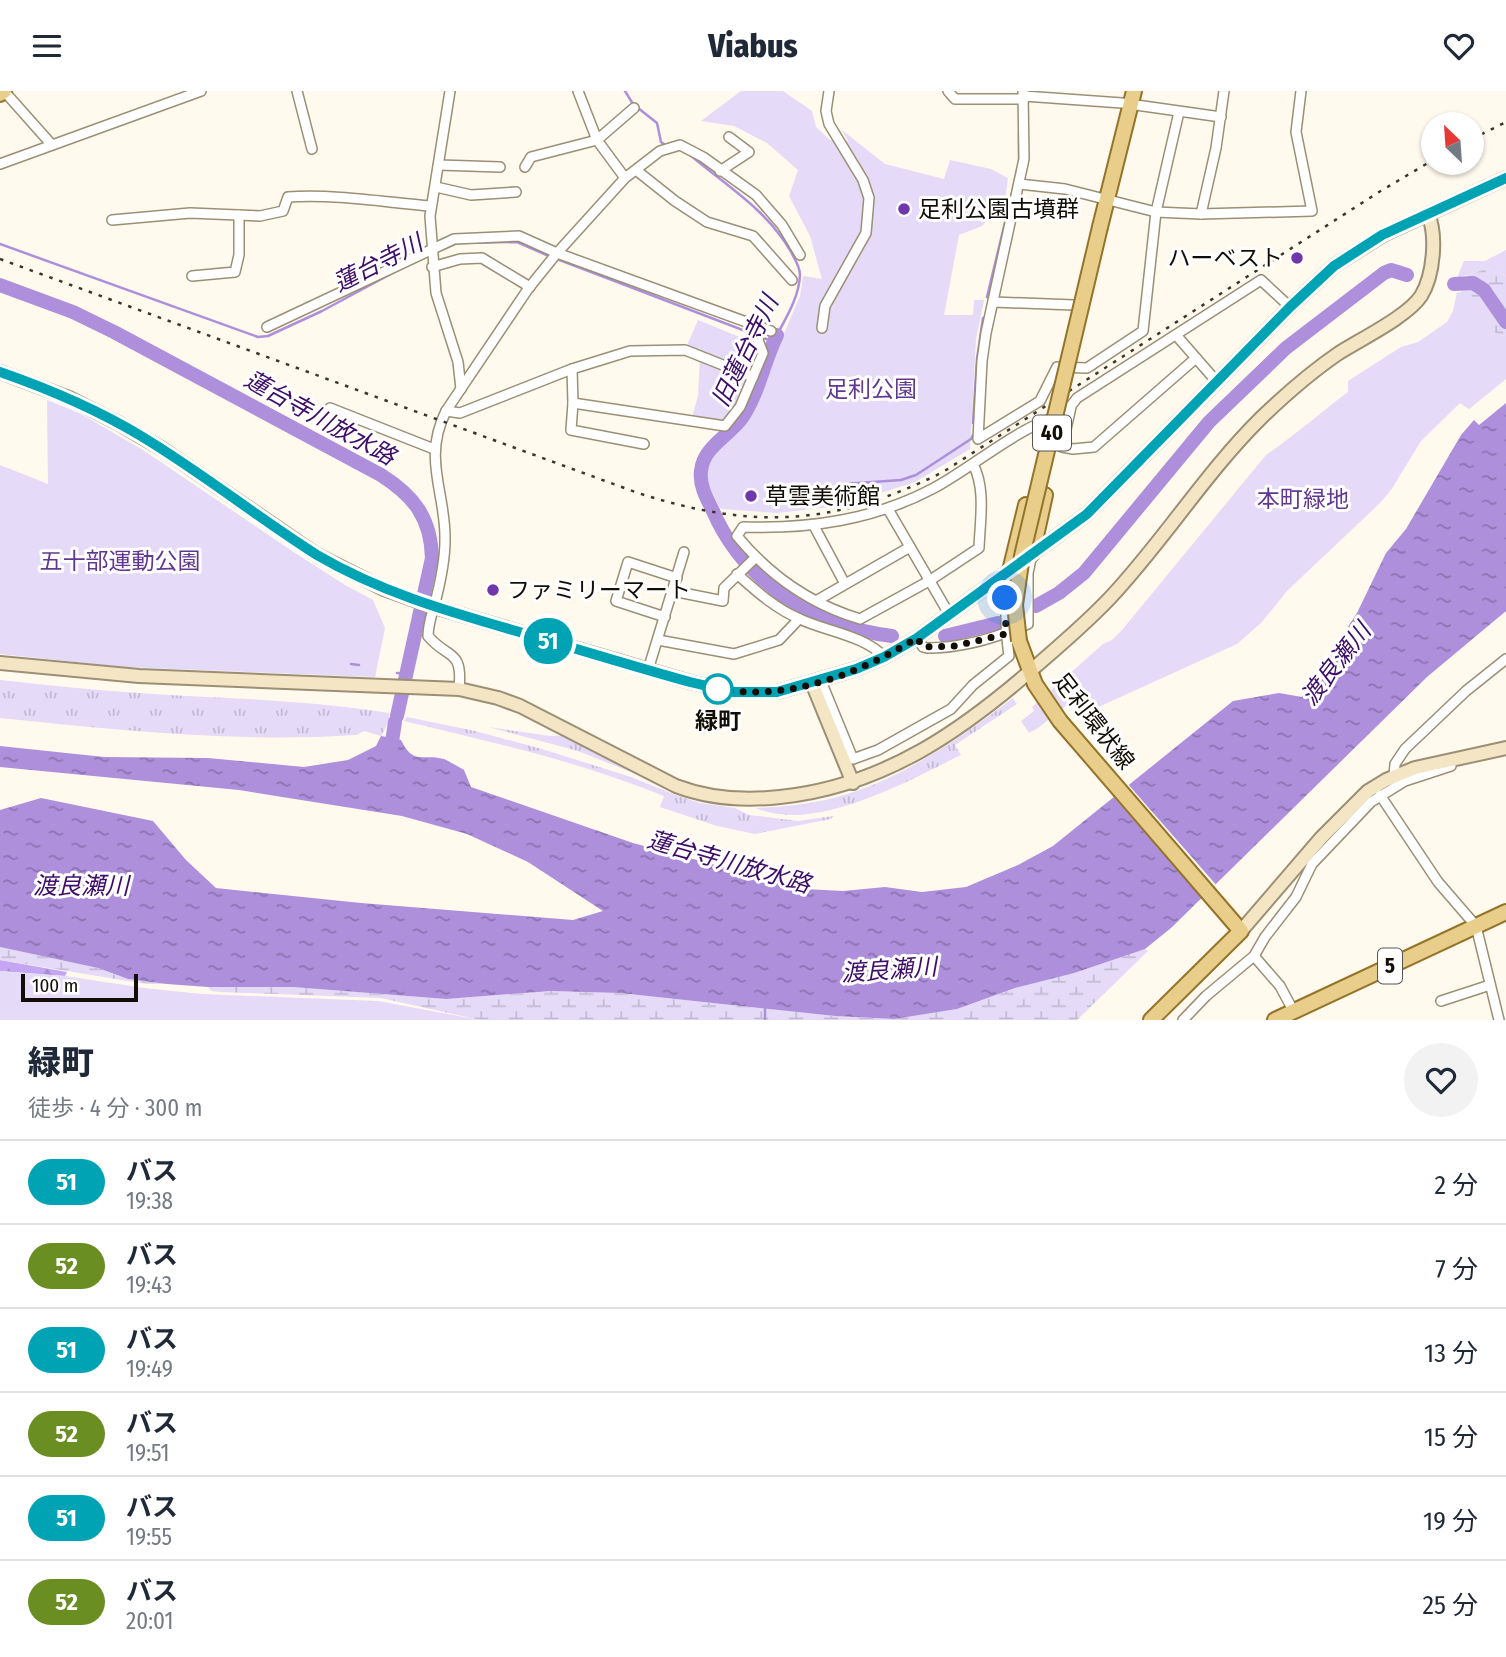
<!DOCTYPE html>
<html lang="ja">
<head>
<meta charset="utf-8">
<style>
  :root { --surface:#fff; --page:#f2f2f3; --text:#1f2937; --muted:#747a83; --line:#e0e1e3 }
  body { margin:0; font-family:"Fira Sans Condensed","Noto Sans JP",sans-serif; background:var(--page); color:var(--text); height:100vh; display:flex; flex-direction:column; font-size:26px; white-space:nowrap }
  * { box-sizing:border-box; margin:0 }
  p { font-size:23px; color:var(--muted) }
  .icon { flex:none; width:38px; height:38px; fill:none; stroke:currentColor; stroke-width:2; stroke-linecap:round; stroke-linejoin:round }
  .map { position:relative; height:929px; overflow:hidden }
  .drawer { display:flex; flex-direction:column; background:var(--surface); flex:1 }
  .drawer>* { flex:none }
  .badge { padding:0 14px; border-radius:23px; font-size:24px; line-height:46px }
  .needle { width:46px; rotate:335deg }
  .tools { position:absolute; left:1421px; top:21px; display:grid; gap:14px }
  .tools a { display:grid; place-items:center; width:63px; height:63px; border-radius:50%; background:var(--surface); box-shadow:0 2px 5px #0004; font-size:35px }
  .scale { position:absolute; left:21px; bottom:18px; width:117px; box-sizing:border-box; padding-left:7px; border:4px solid #120d05; border-top:0; font-size:19px; line-height:24px; white-space:nowrap; color:#120d05; -webkit-text-stroke:5px #fff; paint-order:stroke }
  .you { position:absolute; width:35px; height:35px; margin:-18px; border:5px solid #fff; border-radius:50%; background:#1a73e8; box-shadow:0 0 0 10px #1a73e833 }
  .map>.badge { position:absolute; translate:-50% -50%; box-shadow:0 0 0 4px #fff }
  .round { display:grid; place-items:center; flex:none; width:74px; height:74px; border-radius:37px; background:var(--page) }
  .summary { display:flex; align-items:center; justify-content:space-between; height:119px; padding:0 28px }
  h1 { font-size:33px; font-weight:800; line-height:52px }
  ul { padding:0; list-style:none }
  li { display:flex; align-items:center; gap:21px; height:84px; padding:0 28px; border-top:2px solid var(--line) }
  li div { flex:1 }
  li b { display:block; font-size:26px }
  li em { font-style:normal }
  li .badge { min-width:77px; font-weight:700; text-align:center }
  header { display:flex; justify-content:space-between; align-items:center; height:91px; padding:0 28px; background:var(--surface); font-size:32px; font-weight:800 }
  .map>svg:first-child { display:block }
  .grass { fill:url(#grass-tufts) }
  .forest { fill:url(#forest-firs) }
  .wetland { fill:url(#wetland-marsh) }
  .park { fill:#e5daf8 }
  .water { fill:url(#water-ripples) }
  .pier { fill:#fff9ee }
  .lines { fill:none; stroke-linecap:round; stroke-linejoin:round }
  .stream { stroke:#ad8fdb; stroke-width:2.5 }
  .river { stroke:#ad8fdb; stroke-width:14 }
  .street-casing { stroke:#9b8f75; stroke-width:12 }
  .secondary-casing { stroke:#9b8f75; stroke-width:16 }
  .primary-casing { stroke:#937429; stroke-width:18 }
  .street { stroke:#fff; stroke-width:9 }
  .secondary { stroke:#f4e6c5; stroke-width:12 }
  .primary { stroke:#e8cd8b; stroke-width:14 }
  .rail { stroke:#3b362d; stroke-width:2.5; stroke-dasharray:3.5 7; stroke-linecap:butt }
  .primary-bridge-casing { stroke:#937429; stroke-width:18; stroke-linecap:butt }
  .primary-bridge { stroke:#e8cd8b; stroke-width:14 }
  .line-casing { stroke:#fff; stroke-width:16 }
  .line { stroke:#00a3b4; stroke-width:10 }
  .walk { stroke:#120d05; stroke-width:7; stroke-dasharray:0 12.6 }
  .poi-dot { fill:#7036ac; stroke:#fff; stroke-width:2.5 }
  .stop-dot { fill:#fff; stroke:#00a3b4; stroke-width:3.5 }
  .labels { text-anchor:middle; stroke-width:6; stroke-linejoin:round; paint-order:stroke }
  .shield { fill:#fff; stroke:#595650; stroke-width:2 }
  .shield-label { font-size:21px; font-weight:bold; fill:#120d05 }
  .poi-label { font-size:23px; fill:#120d05; stroke:#fff; text-anchor:start }
  .park-label { font-size:23px; fill:#613891; stroke:#fff }
  .stop-label { font-size:23px; font-weight:bold; fill:#120d05; stroke:#fff }
  .street-label { font-size:23px; fill:#120d05; stroke:#fff }
  .water-label { font-size:24px; font-style:italic; fill:#3d0d68; stroke:#fff }
</style>
</head>
<body>
<header><svg class="icon" aria-label="menu" viewBox="0 0 24 24"><path d="M4 6h16M4 12h16M4 18h16"/></svg>Viabus<svg class="icon" aria-label="heart" viewBox="0 0 24 24"><path d="M12 20l-8-8c-3-5 5-10 8-4 3-6 11-1 8 4z"/></svg></header>
<div class="map">
<svg width="1506" height="929" viewBox="0 0 1506 929">
  <defs>
    <pattern id="grass-tufts" width="24" height="20" patternUnits="userSpaceOnUse" patternTransform="scale(1.75)"><rect width="24" height="20" fill="#e5daf8"/><path d="M3 7l-1-3M5 7V3M7 7l1-3M15 17l-1-3M17 17v-4M19 17l1-3" fill="none" stroke="#c3bad3"/></pattern>
    <pattern id="forest-firs" width="22" height="20" patternUnits="userSpaceOnUse" patternTransform="scale(1.75)"><rect width="22" height="20" fill="#c5a6f4"/><path d="M5 1l3.5 6h-7zM16 11l3.5 6h-7z" fill="#a88ed0"/></pattern>
    <pattern id="wetland-marsh" width="20" height="14" patternUnits="userSpaceOnUse" patternTransform="scale(1.75)"><rect width="20" height="14" fill="#e5daf8"/><path d="M1 5h8M5 5V1M11 12h8M15 12V8" fill="none" stroke="#c3bad3"/></pattern>
    <pattern id="water-ripples" width="26" height="14" patternUnits="userSpaceOnUse" patternTransform="scale(1.75)"><rect width="26" height="14" fill="#ad8fdb"/><path d="M2 4q2-2 4 0t4 0M15 11q2-2 4 0t4 0" fill="none" stroke="#8b73b0"/></pattern>
  </defs>
  <rect width="100%" height="100%" fill="#fff9ee"/>
  <g class="grass">
    <path d="M 0,589 C 46,594 92,599 139,602 C 223,608 306,608 389,622 L 389,630 L 381,645 L 364,640 L 356,644 C 238,652 117,639 0,627 Z"/>
    <path d="M 1013,607 L 1017,613 L 955,654 L 961,664 C 908,690 814,743 756,717 C 779,716 802,714 825,709 C 894,694 958,649 1013,607 Z"/>
    <path d="M 407,626 L 475,640 L 542,658 L 631,686 L 678,705 L 700,712 L 735,717 L 749,724 L 798,730 L 833,725 L 831,728 L 755,743 L 717,735 L 660,716 L 664,705 C 580,671 492,651 404,630 Z"/>
    <polygon points="488,636 550,645 569,644 637,680 636,683 578,660"/>
  </g>
  <polygon class="forest" points="0,869 67,881 65,885 0,880"/>
  <g class="wetland">
    <path d="M 1489,177 L 1506,185 L 1506,245 C 1493,244 1490,237 1485,227 C 1480,218 1467,209 1459,202 L 1468,195 L 1467,184 Z"/>
    <polygon points="0,856 98,877 128,888 167,893 146,893 0,869"/>
    <polygon points="1145,858 1148,860 1077,929 480,929 381,907 220,901 211,900 208,896 293,896 446,908 551,900 620,902 835,925 894,928 957,918 1015,897"/>
  </g>
  <g class="park">
    <path d="M 741,0 L 783,0 L 812,20 L 816,36 L 830,49 L 848,50 L 842,39 L 885,73 L 944,88 L 950,69 L 991,78 L 1008,87 L 1005,110 L 982,135 L 959,144 L 944,224 L 973,224 L 974,209 L 984,209 L 976,248 L 970,358 L 915,391 L 840,415 L 777,422 L 721,418 C 692,372 710,365 744,334 L 691,330 L 698,305 L 700,265 L 685,259 L 698,229 L 776,261 L 800,205 L 803,185 L 822,188 L 810,145 L 789,105 L 798,79 L 767,52 L 734,35 L 701,30 Z"/>
    <polygon points="1506,159 1506,185 1489,177 1457,187 1464,170 1485,170"/>
    <path d="M 1457,201 C 1464,203 1473,205 1478,211 C 1489,224 1485,243 1506,245 L 1506,288 L 1469,318 L 1460,312 L 1421,350 L 1391,399 L 1379,413 L 1288,499 L 1261,532 L 1237,553 L 1094,618 L 1089,619 L 1076,607 L 1038,637 L 1029,642 L 1021,630 L 1034,620 L 1032,616 L 1103,553 L 1112,549 L 1122,539 L 1266,364 C 1294,345 1320,322 1348,301 L 1348,290 L 1401,256 L 1418,251 L 1447,231 L 1453,220 Z"/>
    <polygon points="47,309 79,322 143,359 292,460 345,494 373,509 385,537 375,586 123,576 0,563 0,374 48,393"/>
    <polygon points="0,880 65,885 144,897 202,903 378,910 480,929 0,929"/>
  </g>
  <path class="water" d="M 1506,312 L 1506,520 L 1427,586 L 1171,837 L 1145,858 L 1074,882 L 1015,897 L 957,918 L 894,928 L 835,925 L 620,902 L 551,900 L 446,908 L 293,896 L 208,896 L 167,893 L 128,888 L 98,877 L 0,856 L 0,719 L 41,707 L 153,730 L 186,769 L 216,797 L 361,812 L 573,829 L 603,820 L 528,771 L 467,743 L 402,725 L 239,699 L 0,676 L 0,655 L 104,666 L 208,667 L 304,676 L 348,669 L 376,655 L 381,645 L 401,649 C 414,675 422,662 444,668 C 450,671 457,675 464,679 L 471,696 L 633,752 L 805,798 L 843,800 L 885,796 L 922,801 L 966,796 L 1018,774 L 1053,755 L 1233,610 L 1279,602 L 1302,606 L 1357,522 L 1386,462 L 1406,438 L 1461,344 L 1474,329 L 1479,334 Z"/>
  <polygon class="pier" points="1127,692 1218,796 1204,810 1112,704"/>
  <g class="lines">
    <g class="stream">
      <polyline points="625,0 633,13 657,32 661,51 668,56"/>
      <path d="M 689,63 C 725,94 766,118 790,159 C 794,167 800,175 800,184 C 799,206 787,225 777,244"/>
      <polyline points="1019,74 1019,42"/>
      <polyline points="0,153 258,246 268,245 322,220 402,177"/>
      <polyline points="446,157 457,152 517,151 551,166"/>
      <polyline points="557,168 774,251"/>
      <polyline points="987,206 1014,94"/>
      <polyline points="973,332 977,268 983,227"/>
      <polyline points="844,393 901,389 916,384 971,348 973,344"/>
      <polyline points="351,573 359,574"/>
      <polyline points="397,582 406,583"/>
      <polyline points="765,929 765,915"/>
    </g>
    <g class="river">
      <polyline points="1454,193 1473,192 1484,199 1506,231"/>
      <path d="M 0,194 L 73,221 L 114,241 L 381,384 C 414,405 431,427 432,467 L 397,625"/>
      <path d="M 777,244 C 764,270 759,302 742,327 C 729,345 703,356 701,380 C 699,394 707,408 713,420 C 744,492 816,536 892,545"/>
      <polyline points="1036,515 1059,502 1084,482 1209,331 1286,257 1384,182 1391,179 1407,184"/>
      <polyline points="945,545 998,532"/>
      <polyline points="390,664 395,631"/>
    </g>
    <g class="street-casing">
      <g id="street">
        <polyline points="4,0 52,54"/>
        <polyline points="297,0 312,58"/>
        <polyline points="450,0 430,125 436,202 458,271 461,298"/>
        <polyline points="578,0 597,49 625,87"/>
        <polyline points="948,0 955,8 1024,8"/>
        <polyline points="1023,0 1024,68 986,242 982,270 978,348 1040,310 1057,276 1087,277 1143,240 1156,121 1179,21"/>
        <polyline points="1024,5 1122,12 1221,26"/>
        <polyline points="0,73 201,0"/>
        <polyline points="439,74 500,76"/>
        <polyline points="525,76 531,66 597,49 634,17"/>
        <polyline points="636,79 675,110 707,131 753,145 792,189"/>
        <polyline points="720,80 749,61 729,46"/>
        <polyline points="1019,93 1065,98 1156,121 1201,123 1312,120 1296,41 1301,0"/>
        <polyline points="436,96 471,104 516,101"/>
        <polyline points="1201,123 1216,57 1224,0"/>
        <path d="M 112,129 L 190,122 L 260,125 L 283,120 L 288,106 C 336,103 383,111 431,115"/>
        <polyline points="432,176 460,168 482,167 530,196"/>
        <polyline points="192,185 235,181 239,164 239,124"/>
        <polyline points="993,211 1074,214"/>
        <polyline points="267,236 454,148 519,145 557,162 771,240"/>
        <polyline points="822,237 825,215 866,142 869,107 863,89 829,33 826,20 829,0"/>
        <polyline points="1176,244 1217,291"/>
        <polyline points="572,278 573,312 725,335 740,316 763,262 758,249 761,236"/>
        <polyline points="573,312 571,339 644,353"/>
        <polyline points="1071,316 1062,356 1073,358 1094,356 1196,267"/>
        <polyline points="330,317 434,358"/>
        <polyline points="446,320 460,322 572,278 630,260 685,259 753,286"/>
        <path d="M 973,373 C 986,398 980,429 979,457 L 929,490 L 860,528 C 810,513 770,485 737,445 L 743,436 C 810,438 874,429 934,397 C 965,380 993,357 1024,340 C 1044,328 1063,328 1077,307 L 1261,189 L 1290,216"/>
        <polyline points="888,418 949,523"/>
        <polyline points="814,435 845,493"/>
        <path d="M 737,483 C 756,500 776,518 800,528 C 825,540 866,545 884,566"/>
        <polyline points="673,500 723,510 724,497 755,467"/>
        <polyline points="816,510 910,456"/>
        <polyline points="665,526 616,510 628,471 677,487"/>
        <path d="M 917,547 L 923,556 L 927,557 C 962,557 996,547 1028,533 L 1028,482 L 1032,463"/>
        <polyline points="658,549 734,563 779,549 799,528"/>
        <polyline points="648,579 684,461"/>
        <path d="M 821,590 L 853,668 L 878,659 L 951,618 L 973,594 L 1009,565 C 1005,536 1004,509 1010,480"/>
        <path d="M 459,598 C 463,557 448,569 428,545 C 428,532 433,520 436,508 C 441,488 445,468 445,449 C 446,402 422,368 446,320 L 528,198 L 557,162 L 625,87 L 660,60 L 680,54 L 703,66 L 756,104 L 782,134 L 800,164"/>
        <polyline points="1394,685 1395,673 1405,658 1466,600 1506,568"/>
        <polyline points="1380,704 1438,791 1476,835 1499,929"/>
        <polyline points="1254,865 1280,895 1294,921"/>
        <polyline points="1441,910 1490,894"/>
        <polyline points="1183,929 1206,905 1254,865 1265,846 1296,806 1312,773 1371,711 1405,690 1451,675"/>
      </g>
    </g>
    <g class="secondary-casing">
      <g id="secondary">
        <polyline points="0,281 69,307 118,332 164,359 317,464 384,498 428,514 690,591 733,601 777,601 856,578 884,566 917,547 1087,423 1290,216 1334,175 1383,144 1506,87"/>
        <path d="M 0,572 L 139,585 L 459,598 L 498,607 L 520,615 L 676,695 C 710,708 744,710 780,706 C 886,695 965,638 1043,569 C 1065,550 1088,530 1109,508 C 1163,451 1205,382 1262,326 C 1286,303 1311,281 1339,262 C 1361,248 1408,225 1421,205 C 1434,184 1437,144 1428,123"/>
        <polyline points="812,592 853,692"/>
        <polyline points="1241,840 1321,747 1368,700 1386,689 1415,677 1506,657"/>
      </g>
    </g>
    <g class="primary-casing">
      <g id="primary">
        <polyline points="0,3 4,0"/>
        <polyline points="1100,136 1134,0"/>
        <polyline points="1032,463 1045,404"/>
        <polyline points="1010,480 1026,414"/>
        <polyline points="1019,550 1035,593 1060,630 1241,840 1151,929"/>
        <polyline points="1275,929 1506,821"/>
      </g>
    </g>
    <use href="#street" class="street"/>
    <use href="#secondary" class="secondary"/>
    <use href="#primary" class="primary"/>
    <g class="rail">
      <polyline points="1472,48 1506,31"/>
      <path d="M 0,168 L 638,402 C 753,439 835,435 943,381 L 1379,101 L 1433,69"/>
    </g>
    <g class="primary-bridge-casing">
      <polyline id="primary-bridge" points="1019,550 1015,514 1022,465 1100,136"/>
    </g>
    <use href="#primary-bridge" class="primary-bridge"/>
  </g>
  <g class="lines">
    <g class="line-casing">
      <path id="line" d="M 0,281 C 49,298 96,318 141,345 C 201,381 257,426 317,464 C 380,501 447,520 516,540 C 574,557 632,575 690,591 L 733,601 L 777,601 L 856,578 L 884,566 L 917,547 L 1087,423 L 1290,216 L 1334,175 L 1382,144 L 1506,87"/>
    </g>
    <use href="#line" class="line"/>
    <path class="walk" d="M 718,598 L 712,596 C 782,613 857,584 917,547 L 923,556 L 955,555 L 1002,544 L 1006,542 L 1005,507"/>
  </g>
  <g class="poi-dot">
    <circle cx="904" cy="118" r="7"/>
    <circle cx="1297" cy="167" r="7"/>
    <circle cx="751" cy="405" r="7"/>
    <circle cx="493" cy="499" r="7"/>
  </g>
  <circle class="stop-dot" cx="718" cy="598" r="14"/>
  <g class="labels">
    <g class="shield">
      <rect x="1033" y="324.5" width="38" height="35" rx="5"/>
      <rect x="1378" y="857.5" width="24" height="35" rx="5"/>
    </g>
    <g class="shield-label">
      <text x="1052" y="349">40</text>
      <text x="1390" y="882">5</text>
    </g>
    <g class="poi-label">
      <text x="918" y="126">足利公園古墳群</text>
      <text x="1283" y="175" text-anchor="end">ハーベスト</text>
      <text x="765" y="413">草雲美術館</text>
      <text x="507" y="507">ファミリーマート</text>
    </g>
    <g class="park-label">
      <text x="871" y="306">足利公園</text>
      <text x="1303" y="416">本町緑地</text>
      <text x="120" y="478">五十部運動公園</text>
    </g>
    <g class="stop-label">
      <text x="718" y="638">緑町</text>
    </g>
    <g class="street-label">
      <text transform="translate(1094 630) rotate(52)" y="8">足利環状線</text>
    </g>
    <g class="water-label">
      <text transform="translate(378 172) rotate(-27)" y="8">蓮台寺川</text>
      <text transform="translate(745 260) rotate(-64)" y="8">旧蓮台寺川</text>
      <text transform="translate(320 327) rotate(29)" y="8">蓮台寺川放水路</text>
      <text transform="translate(1336 573) rotate(-52)" y="8">渡良瀬川</text>
      <text transform="translate(729 771) rotate(16)" y="8">蓮台寺川放水路</text>
      <text x="81" y="803">渡良瀬川</text>
      <text transform="translate(889 879) rotate(-4)" y="8">渡良瀬川</text>
    </g>
  </g>
</svg>
<div class="tools">
<a><svg class="needle" viewBox="-14 -14 28 28"><path d="M0-13l5 13h-10z" fill="#e53935"/><path d="M0 13l5-13h-10z" fill="#747a83"/></svg></a>
</div>
<div class="scale">100 m</div>
<div class="you" style="left:1005px;top:507px"></div>
<b class="badge" style="left:548px;top:550px;background:#00a3b4;color:#fff">51</b>
</div>
<section class="drawer">
<div class="summary"><div><h1>緑町</h1><p>徒歩 · 4 分 · 300 m</p></div><a class="round"><svg class="icon" aria-label="heart" viewBox="0 0 24 24"><path d="M12 20l-8-8c-3-5 5-10 8-4 3-6 11-1 8 4z"/></svg></a></div>
<ul>
<li><span class="badge" style="background:#00a3b4;color:#fff">51</span><div><b>バス</b><p>19:38</p></div><em>2 分</em></li>
<li><span class="badge" style="background:#6b8e23;color:#fff">52</span><div><b>バス</b><p>19:43</p></div><em>7 分</em></li>
<li><span class="badge" style="background:#00a3b4;color:#fff">51</span><div><b>バス</b><p>19:49</p></div><em>13 分</em></li>
<li><span class="badge" style="background:#6b8e23;color:#fff">52</span><div><b>バス</b><p>19:51</p></div><em>15 分</em></li>
<li><span class="badge" style="background:#00a3b4;color:#fff">51</span><div><b>バス</b><p>19:55</p></div><em>19 分</em></li>
<li><span class="badge" style="background:#6b8e23;color:#fff">52</span><div><b>バス</b><p>20:01</p></div><em>25 分</em></li>
</ul>
</section>
</body>
</html>
